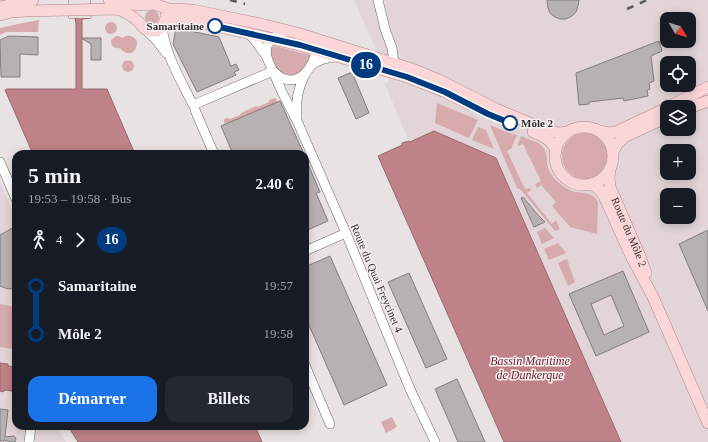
<!DOCTYPE html>
<html lang="fr">
<head>
<meta charset="utf-8">
<style>
  :root { --surface:#171b24; --page:#242831; --text:#f1f3f6; --muted:#9ea1a6; --accent:#1a73e8 }
  body { margin:0; font-family:"Times New Roman",serif; background:var(--page); color:var(--text); height:100vh; display:flex; flex-direction:column; font-size:15px; white-space:nowrap }
  * { box-sizing:border-box; margin:0 }
  p { font-size:13px; color:var(--muted) }
  .icon { flex:none; width:22px; height:22px; fill:none; stroke:currentColor; stroke-width:2; stroke-linecap:round; stroke-linejoin:round }
  .map { position:relative; flex:1; overflow:hidden }
  .drawer { position:absolute; left:12px; top:150px; width:297px; height:280px; display:flex; flex-direction:column; background:var(--surface); border-radius:12px; box-shadow:0 2px 10px #0003 }
  .drawer>* { flex:none }
  .badge { padding:0 8px; border-radius:13px; font-size:14px; line-height:26px }
  .needle { width:26px; rotate:128deg }
  .fabs { position:absolute; left:660px; top:12px; display:grid; gap:8px }
  .fabs a { display:grid; place-items:center; width:36px; height:36px; border-radius:8px; background:var(--surface); box-shadow:0 2px 10px #0003; font-size:20px }
  .map>.badge { position:absolute; translate:-50% -50%; box-shadow:0 0 0 2px #fff }
  .legs { display:flex; align-items:center; gap:6px; height:44px; padding:0 16px; font-size:13px }
  .legs p { margin-inline-start:auto }
  .head { display:flex; align-items:center; justify-content:space-between; height:68px; padding:0 16px }
  h1 { font-size:22px; font-weight:700; line-height:30px }
  .button { display:flex; gap:8px; margin-top:auto; padding:8px 16px }
  .button a { flex:1; height:46px; border-radius:12px; background:var(--accent); color:#fff; font-size:16px; font-weight:700; line-height:46px; text-align:center }
  .button a+a { background:var(--page); color:var(--text) }
  ul { padding:0 16px; list-style:none }
  li { display:flex; align-items:center; gap:14px; height:48px; font-size:15px }
  li i { display:grid; place-items:center; width:6px; height:100%; margin:0 5px; background:currentColor }
  li i::after { content:''; width:10px; height:10px; margin:-5px; border:3px solid; border-radius:50%; background:var(--surface) }
  li p { margin-inline-start:auto }
  li:first-child i { background:linear-gradient(#0000 50%,currentColor 0) }
  li:last-child i { background:linear-gradient(currentColor 50%,#0000 0) }
  .map>svg:first-child { display:block }
  .built { fill:#e3d5d7; fill-rule:evenodd }
  .green { fill:#d7aaae }
  .water { fill:#c08289; stroke:#966a6f }
  .pier { fill:#e8e2e2 }
  .building { fill:#b7b1b1; stroke:#837e7e; fill-rule:evenodd }
  .lines { fill:none; stroke-linecap:round; stroke-linejoin:round }
  .minor-casing { stroke:#6e6969; stroke-width:10 }
  .major-casing { stroke:#b28a8d; stroke-width:12 }
  .minor { stroke:#fff; stroke-width:9 }
  .major { stroke:#fad6d9; stroke-width:11 }
  .rail { stroke:#5d5a5a; stroke-width:2.5; stroke-dasharray:7 7; stroke-linecap:butt }
  .line-1-casing { stroke:#fff; stroke-width:9 }
  .line-1 { stroke:#003b80; stroke-width:6 }
  .stop-1-dot { fill:#fff; stroke:#003b80; stroke-width:2 }
  .labels { text-anchor:middle; stroke-width:3; stroke-linejoin:round; paint-order:stroke }
  .stop-label { font-size:11px; font-weight:bold; fill:#333131; stroke:#f5efef; text-anchor:end }
  .street-label { font-size:11px; fill:#333131; stroke:#f5efef }
  .water-label { font-size:12px; font-style:italic; fill:#6a1f2e; stroke:#f5efef }
</style>
</head>
<body>
<div class="map">
<svg width="708" height="442" viewBox="0 0 708 442">
  <rect width="100%" height="100%" fill="#e8e2e2"/>
  <g class="built">
    <path d="M 354,0 L 708,0 L 708,442 L 621,442 L 496,158 L 409,142 L 385,84 L 388,82 L 389,79 ZM 667,19 L 689,19 L 689,41 L 667,41 ZM 667,63 L 689,63 L 689,85 L 667,85 ZM 667,107 L 689,107 L 689,129 L 667,129 ZM 667,151 L 689,151 L 689,173 L 667,173 ZM 667,195 L 689,195 L 689,217 L 667,217 Z"/>
    <polygon points="0,183 16,218 16,426 56,426 66,442 0,442"/>
  </g>
  <g class="green">
    <circle cx="152" cy="17" r="7"/>
    <polygon points="39,20 38,32 6,32 0,35 0,28 13,25"/>
    <circle cx="111" cy="28" r="6"/>
    <path d="M 116,36 L 119,36 L 122,38 C 128,34 134,35 137,42 C 137,54 127,57 120,48 C 114,49 111,46 111,40 L 113,38 Z"/>
    <polygon points="275,46 310,55 311,57 303,71 294,75 290,76 284,74 277,70 270,54 271,48"/>
    <circle cx="128" cy="66" r="6"/>
    <polygon points="275,98 278,102 225,125 224,122 224,119 228,118 230,119 240,115 241,113 256,106 258,107 269,102 269,100"/>
    <polygon points="437,103 478,120 469,138 435,123"/>
    <polygon points="490,125 509,133 517,135 512,147 512,148 507,151 525,189 530,188 531,190 527,193 552,224 556,220 560,229 555,231 521,190 517,188"/>
    <polygon points="478,127 486,130 494,149 472,140"/>
    <circle cx="585" cy="156" r="23"/>
    <path d="M 521,136 C 527,139 536,141 541,145 C 548,150 546,161 548,168 C 550,174 554,179 559,183 C 563,186 567,189 572,191 C 581,194 595,191 598,203 L 597,234 L 570,227 L 552,206 L 556,202 L 541,185 L 537,188 L 535,184 L 541,181 L 523,144 L 518,146 L 518,144 Z"/>
    <polygon points="545,228 554,238 542,244 537,232"/>
    <polygon points="558,243 566,253 549,260 544,249"/>
    <polygon points="567,259 575,282 568,286 558,263"/>
    <polygon points="0,304 16,307 16,337 14,349 0,347"/>
    <polygon points="392,417 397,427 386,433 381,422"/>
  </g>
  <g class="water">
    <polygon points="69,0 90,0 91,18 82,19 82,89 107,89 135,154 33,154 5,90 7,89 76,89 76,24 75,18 69,18"/>
    <polygon points="434,131 496,158 621,442 504,442 378,156 402,145 402,143 409,141 410,142"/>
    <polygon points="0,363 8,364 8,366 16,367 16,394 13,393 12,391 5,390 3,392 0,391"/>
    <polygon points="68,426 255,426 262,442 78,442"/>
  </g>
  <polygon class="pier" points="69,0 90,0 91,18 69,18"/>
  <g class="building">
    <polygon points="547,0 579,0 578,6 576,12 572,16 566,19 560,19 555,17 550,13 548,8"/>
    <polygon points="176,28 219,37 231,66 236,64 239,70 234,72 236,75 197,92 173,44"/>
    <polygon points="9,36 38,37 38,55 20,54 20,77 1,77 0,40"/>
    <polygon points="81,38 101,38 101,60 91,60 91,44"/>
    <polygon points="659,41 662,51 651,56 654,81 649,83 650,89 647,90 648,96 624,101 623,98 589,102 589,104 579,105 576,73"/>
    <polygon points="352,72 369,113 356,119 338,78"/>
    <polygon points="280,101 304,154 233,154 221,126"/>
    <polygon points="305,157 320,192 316,193 328,221 305,231"/>
    <polygon points="523,197 538,215 545,222 534,227 521,198"/>
    <polygon points="16,226 16,288 8,289 0,286 0,235"/>
    <polygon points="708,230 708,311 679,244"/>
    <polygon points="330,256 387,385 344,405 305,316 305,267"/>
    <path d="M 623,271 L 649,332 L 596,356 L 569,294 ZM 611,295 L 624,326 L 604,335 L 591,304 Z"/>
    <polygon points="409,273 447,359 426,368 388,282"/>
    <polygon points="457,379 485,442 458,442 435,389"/>
    <polygon points="0,409 8,410 5,437 14,436 16,438 15,442 11,442 4,440 4,441 0,441"/>
  </g>
  <g class="lines">
    <g class="minor-casing">
      <g id="minor">
        <polyline points="378,0 385,29 392,48 394,63"/>
        <path d="M 162,26 C 165,55 181,80 193,105 L 273,71"/>
        <polyline points="145,29 156,40 166,53"/>
        <path d="M 289,31 C 275,35 263,41 267,58 L 282,92 L 298,123 L 346,233 L 410,389 L 435,442"/>
        <polyline points="248,33 254,39 267,57"/>
        <path d="M 310,66 C 318,60 327,57 337,57"/>
        <path d="M 274,72 C 295,93 317,68 316,45"/>
        <polyline points="195,110 214,154"/>
        <path d="M 297,117 C 295,102 298,88 305,74"/>
        <polyline points="0,162 16,199"/>
        <polyline points="305,251 346,233"/>
        <polyline points="305,365 330,424"/>
        <polyline points="29,442 31,426"/>
      </g>
    </g>
    <g class="major-casing">
      <g id="major">
        <polyline points="109,0 137,5 154,4 169,9 193,10 265,25 297,33 415,70 439,80 496,109 546,130 559,133 568,132"/>
        <polyline points="0,7 33,0"/>
        <path d="M 0,15 L 11,12 L 25,11 L 116,9 C 125,11 132,16 139,22 C 141,25 142,27 145,29 C 156,35 165,27 166,16"/>
        <polyline points="165,22 174,19 185,19 299,45 407,77 445,92 469,104"/>
        <polyline points="668,107 708,87"/>
        <polyline points="689,108 708,101"/>
        <circle cx="584" cy="156" r="29"/>
        <polyline points="599,131 609,133 616,132 667,108"/>
        <path d="M 533,132 C 543,136 552,140 556,151"/>
        <polyline points="613,152 617,144 624,137 667,117"/>
        <path id="s1" d="M 610,168 L 609,179 L 610,187 L 639,254 L 646,273"/>
        <polyline points="591,184 599,189 604,196 632,258 653,297 708,423"/>
      </g>
    </g>
    <use href="#minor" class="minor"/>
    <use href="#major" class="major"/>
    <g class="rail">
      <polyline points="230,0 245,4"/>
      <polyline points="627,9 647,0"/>
    </g>
  </g>
  <g class="lines">
    <g class="line-1-casing">
      <polyline id="line-1" points="215,26 300,45 407,77 445,92 488,114 510,123"/>
    </g>
    <use href="#line-1" class="line-1"/>
  </g>
  <g class="stop-1-dot">
    <circle cx="215" cy="26" r="7"/>
    <circle cx="510" cy="123" r="7"/>
  </g>
  <g class="labels">
    <g class="stop-label">
      <text x="204" y="30">Samaritaine</text>
      <text x="521" y="127" text-anchor="start">Môle 2</text>
    </g>
    <g class="street-label">
      <text dy="4" stroke="none"><textPath href="#s1" startOffset="68">Route du Môle 2</textPath></text>
      <text transform="translate(377 278) rotate(67)" y="4">Route du Quai Freycinet 4</text>
    </g>
    <g class="water-label">
      <text x="530" y="365">Bassin Maritime<tspan x="530" dy="14">de Dunkerque</tspan></text>
    </g>
  </g>
</svg>
<div class="fabs">
<a><svg class="needle" viewBox="-14 -14 28 28"><path d="M0-13l5 13h-10z" fill="#e53935"/><path d="M0 13l5-13h-10z" fill="#9ea1a6"/></svg></a>
<a><svg class="icon" aria-label="locate" viewBox="0 0 24 24"><circle cx="12" cy="12" r="6"/><path d="M12 2v4M12 18v4M2 12h4M18 12h4"/></svg></a>
<a><svg class="icon" aria-label="layers" viewBox="0 0 24 24"><path d="M12 4l9 5-9 5-9-5zM3 14l9 5 9-5"/></svg></a>
<a>+</a>
<a>−</a>
</div>
<b class="badge" style="left:366px;top:65px;background:#003b80;color:#fff">16</b>
<section class="drawer">
<div class="head"><div><h1>5 min</h1><p>19:53 – 19:58 · Bus</p></div><b>2.40 €</b></div>
<div class="legs"><svg class="icon" aria-label="walk" viewBox="0 0 24 24"><circle cx="13" cy="4" r="2"/><path d="M13 8l-2 6 4 7M11 14l-3 7M7 12l3-4h3l4 4"/></svg>4<svg class="icon" aria-label="forward" viewBox="0 0 24 24"><path d="M9 5l7 7-7 7"/></svg><b class="badge" style="background:#003b80;color:#fff">16</b></div>
<ul>
<li><i style="color:#003b80"></i><b>Samaritaine</b><p>19:57</p></li>
<li><i style="color:#003b80"></i><b>Môle 2</b><p>19:58</p></li>
</ul>
<div class="button"><a>Démarrer</a><a>Billets</a></div>
</section>
</div>
</body>
</html>
